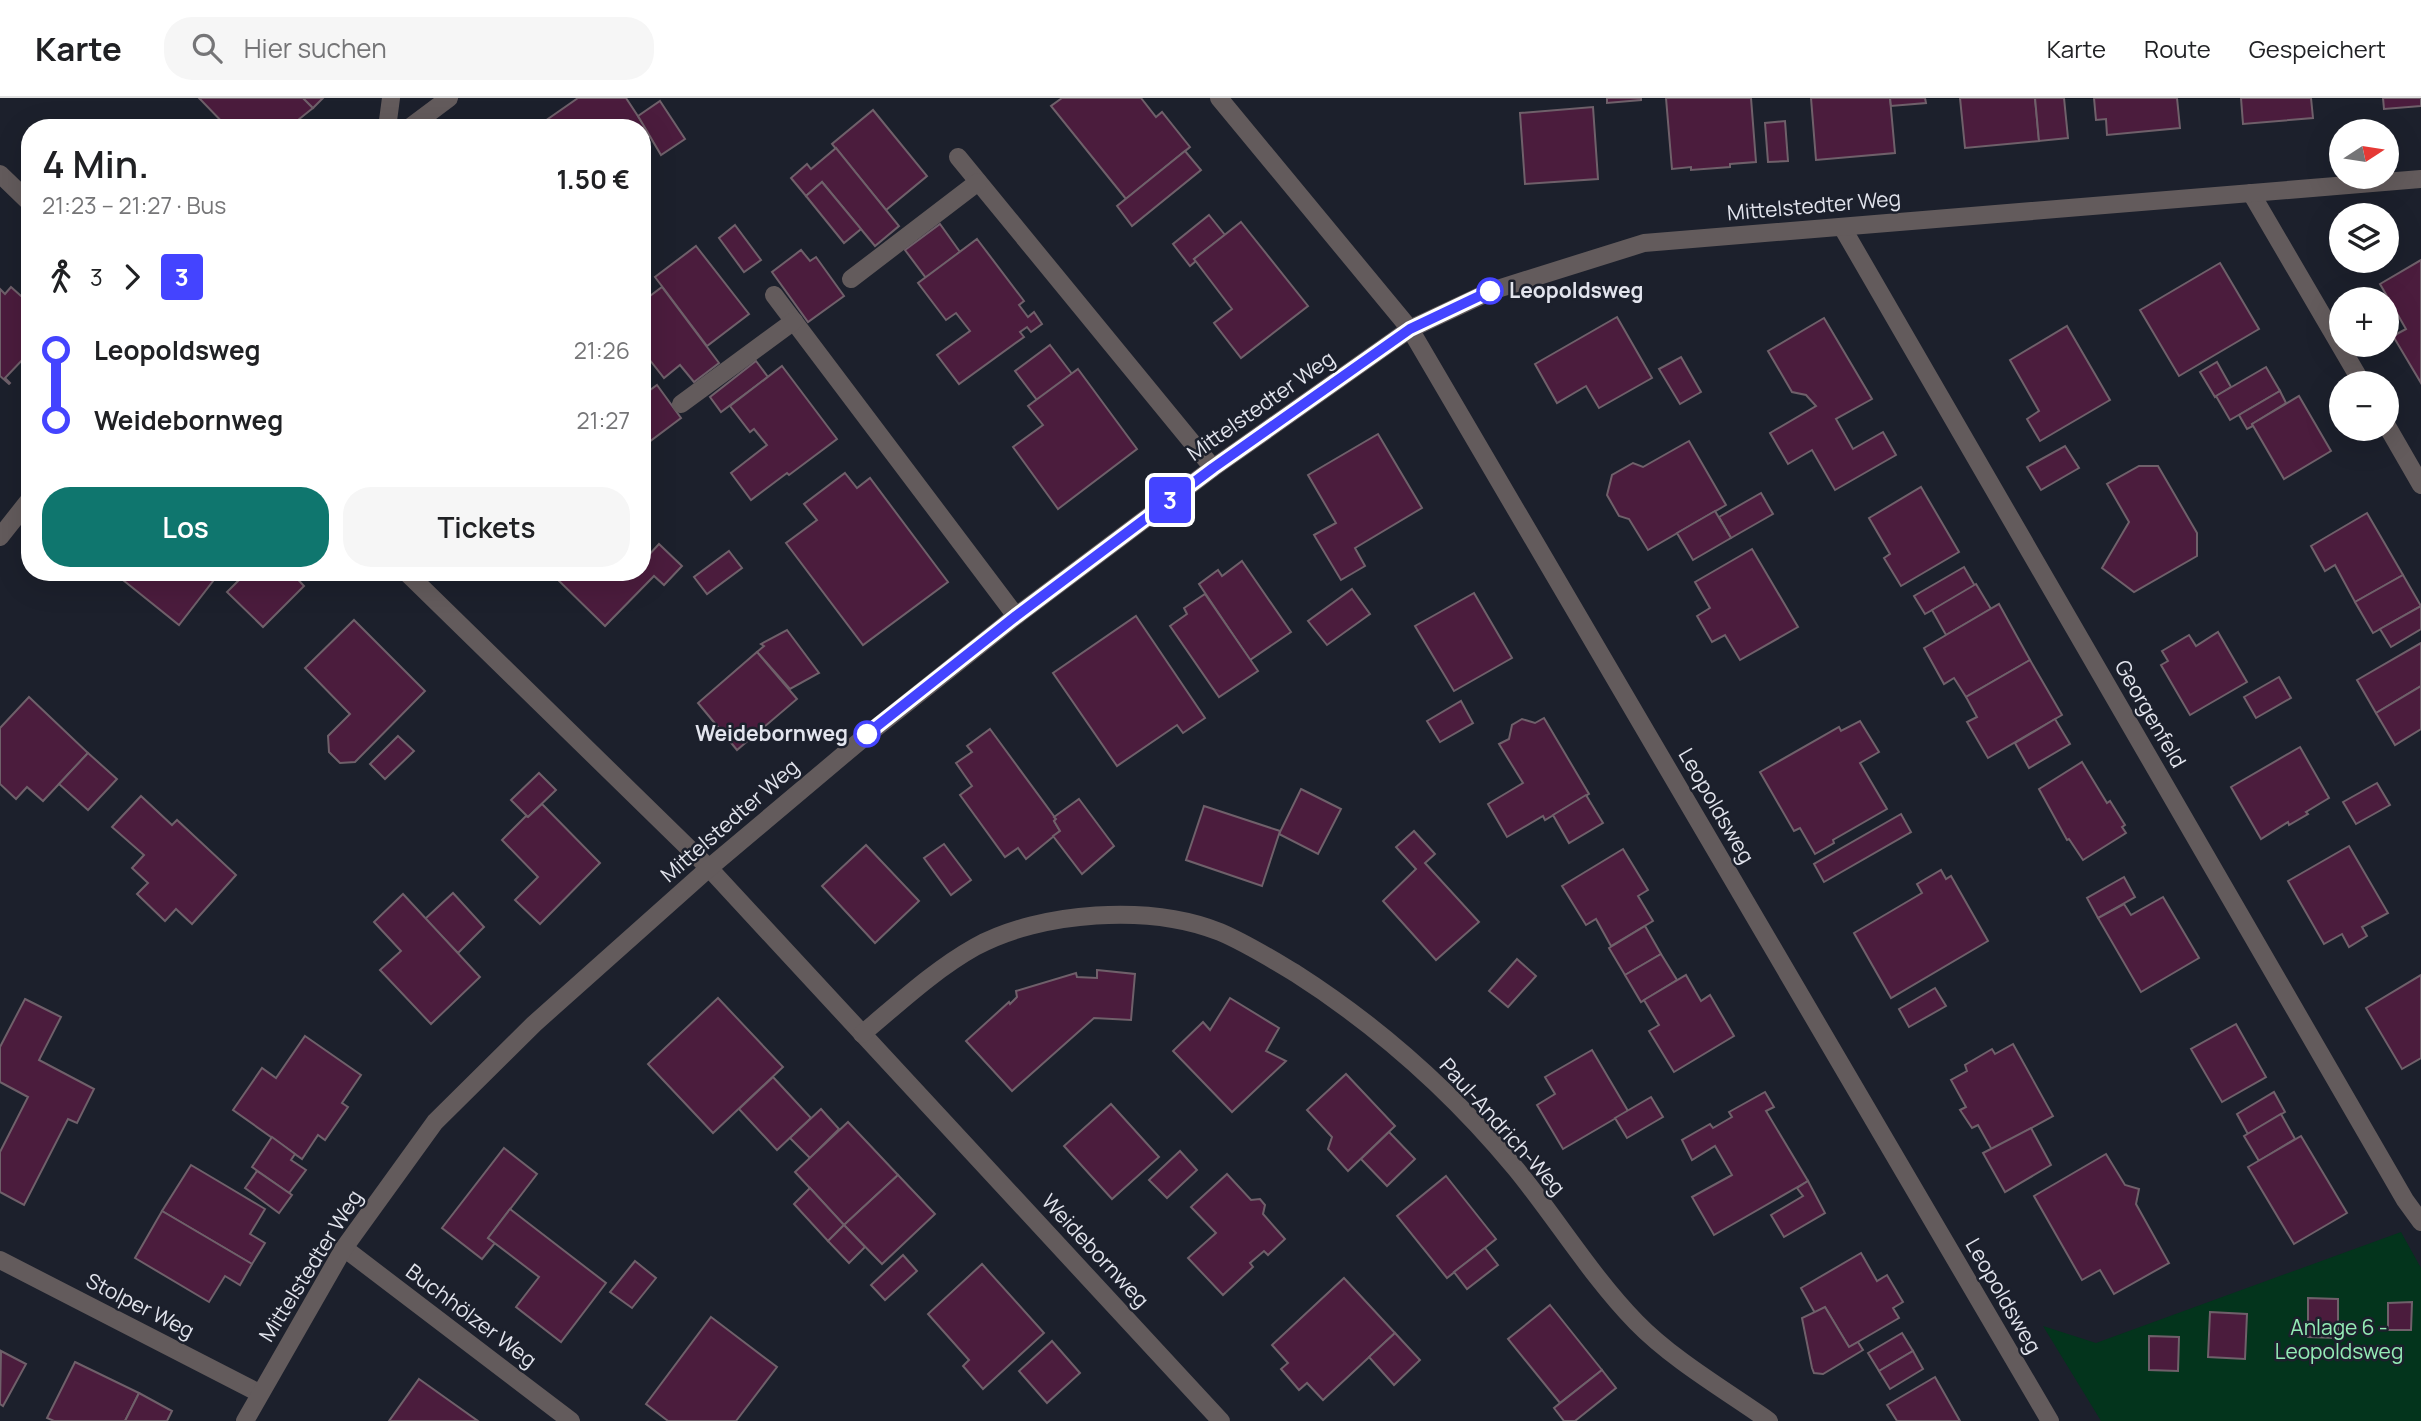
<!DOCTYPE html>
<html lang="de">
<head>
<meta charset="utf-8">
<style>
  :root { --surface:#fff; --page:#f6f6f6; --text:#202124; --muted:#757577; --line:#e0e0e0; --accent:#0f766e }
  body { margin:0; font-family:Manrope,sans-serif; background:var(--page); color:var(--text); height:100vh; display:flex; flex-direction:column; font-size:26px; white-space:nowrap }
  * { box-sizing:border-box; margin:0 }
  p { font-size:23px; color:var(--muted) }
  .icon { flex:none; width:38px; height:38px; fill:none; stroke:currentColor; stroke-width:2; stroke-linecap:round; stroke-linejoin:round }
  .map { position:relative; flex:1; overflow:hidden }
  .sheet { position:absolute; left:21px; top:21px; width:630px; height:462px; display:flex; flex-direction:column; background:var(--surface); border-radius:28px; box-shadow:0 7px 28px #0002 }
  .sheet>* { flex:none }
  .badge { padding:0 14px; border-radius:5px; font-size:24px; line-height:46px }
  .needle { width:46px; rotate:78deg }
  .controls { position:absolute; left:2329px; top:21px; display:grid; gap:14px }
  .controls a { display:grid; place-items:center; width:70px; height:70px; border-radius:50%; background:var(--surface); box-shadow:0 7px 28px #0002; font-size:35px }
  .map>.badge { position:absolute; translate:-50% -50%; box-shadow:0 0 0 4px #fff }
  .legs { display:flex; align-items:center; gap:10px; height:77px; padding:0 21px; font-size:23px }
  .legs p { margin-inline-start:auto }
  .summary { display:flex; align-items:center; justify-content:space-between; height:119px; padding:0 21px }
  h1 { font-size:38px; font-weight:600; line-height:52px }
  .primary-button { display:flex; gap:14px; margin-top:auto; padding:14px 21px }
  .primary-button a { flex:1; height:80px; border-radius:28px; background:var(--accent); color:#fff; font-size:28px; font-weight:600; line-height:80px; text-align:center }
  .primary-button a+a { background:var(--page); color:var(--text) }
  ul { padding:0 21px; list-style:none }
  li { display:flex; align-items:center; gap:24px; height:70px; font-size:26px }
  li i { display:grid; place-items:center; width:10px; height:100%; margin:0 9px; background:currentColor }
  li i::after { content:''; width:18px; height:18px; margin:-9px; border:5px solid; border-radius:50%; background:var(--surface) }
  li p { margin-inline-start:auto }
  li:first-child i { background:linear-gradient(#0000 50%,currentColor 0) }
  li:last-child i { background:linear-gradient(currentColor 50%,#0000 0) }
  header { display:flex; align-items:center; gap:42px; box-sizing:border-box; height:98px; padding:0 35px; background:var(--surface); border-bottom:2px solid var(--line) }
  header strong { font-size:33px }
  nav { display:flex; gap:38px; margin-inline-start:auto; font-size:24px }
  .search { width:490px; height:63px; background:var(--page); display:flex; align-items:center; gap:18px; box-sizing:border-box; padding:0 24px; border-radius:28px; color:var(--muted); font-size:26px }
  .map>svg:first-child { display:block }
  .green { fill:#03341c }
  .building { fill:#4b1c3d; stroke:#6f606a; stroke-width:2 }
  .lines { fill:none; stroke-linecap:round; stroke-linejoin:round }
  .lane { stroke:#635b5c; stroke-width:18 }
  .street { stroke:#635b5c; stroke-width:18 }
  .line-1-casing { stroke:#fff; stroke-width:16 }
  .line-1 { stroke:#44f; stroke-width:10 }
  .stop-1-dot { fill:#fff; stroke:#44f; stroke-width:3.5 }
  .labels { text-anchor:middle; stroke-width:5; stroke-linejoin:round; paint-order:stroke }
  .street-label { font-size:21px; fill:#e2e4ed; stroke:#1c202c }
  .stop-label { font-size:21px; font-weight:bold; fill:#e2e4ed; stroke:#1c202c; text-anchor:start }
  .park-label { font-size:21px; fill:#94ecb6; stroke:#1c202c }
</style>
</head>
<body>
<header>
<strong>Karte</strong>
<div class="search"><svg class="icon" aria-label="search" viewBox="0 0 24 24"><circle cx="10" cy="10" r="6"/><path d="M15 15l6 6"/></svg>Hier suchen</div>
<nav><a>Karte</a><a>Route</a><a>Gespeichert</a></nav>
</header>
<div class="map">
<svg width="2421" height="1323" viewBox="0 0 2421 1323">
  <rect width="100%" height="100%" fill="#1c202c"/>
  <polygon class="green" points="2401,1134 2421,1170 2421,1323 2101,1323 2043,1228 2096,1245"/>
  <g class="building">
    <polygon points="199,0 303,0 313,10 288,30 228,30"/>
    <polygon points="303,0 323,0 313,10"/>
    <polygon points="578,0 626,0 649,35 642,40 642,30 535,30"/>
    <polygon points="1062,0 1141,0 1156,19 1162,14 1190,49 1126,101 1051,8"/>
    <polygon points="1607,0 1641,0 1641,2 1607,5"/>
    <polygon points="1666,0 1751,0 1756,64 1730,66 1730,69 1691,72 1691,69 1672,71"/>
    <polygon points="1811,0 1890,0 1895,55 1816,62"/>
    <polygon points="1890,0 1925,0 1926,5 1891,8"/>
    <polygon points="1960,0 2035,0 2039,43 1965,50"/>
    <polygon points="2035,0 2064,0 2068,40 2039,43"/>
    <polygon points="2094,0 2177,0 2180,30 2107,37 2106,21 2096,22"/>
    <polygon points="2241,0 2311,0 2313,20 2243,26"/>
    <polygon points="2383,0 2421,0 2421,8 2384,11"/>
    <polygon points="660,3 685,41 661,57 638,18"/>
    <polygon points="1593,9 1598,81 1525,86 1520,15"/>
    <polygon points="873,12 927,78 886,112 832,46"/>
    <polygon points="1785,23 1788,63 1768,64 1765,25"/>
    <polygon points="836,50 899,128 875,148 822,84 806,98 791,80 807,66 811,71"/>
    <polygon points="1185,53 1201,72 1132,128 1117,108"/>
    <polygon points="822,84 861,131 844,145 806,98"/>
    <polygon points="1209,117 1225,137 1194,161 1196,163 1190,168 1173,146"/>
    <polygon points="1241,124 1308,208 1241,260 1214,225 1232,211 1194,161"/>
    <polygon points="940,126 960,154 926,180 905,152"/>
    <polygon points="735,127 761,162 744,174 719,140"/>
    <polygon points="977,141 1024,203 1019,207 1028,219 1034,214 1042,226 1031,234 1027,229 1020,234 1024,239 959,286 937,257 970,233 956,215 946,222 918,185"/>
    <polygon points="696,148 749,216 707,248 655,179"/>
    <polygon points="801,152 810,163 816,159 844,198 808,224 772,174"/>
    <polygon points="2421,162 2421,285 2393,238 2406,231 2380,186"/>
    <polygon points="2220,165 2259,231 2179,278 2140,212"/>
    <polygon points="11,189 30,206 30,260 27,257 5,280 10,285 9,286 0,278 0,191 5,196"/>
    <polygon points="662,189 719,265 694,284 680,267 664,280 642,252 642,222 644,220 642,218 642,204"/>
    <polygon points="1617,219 1652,280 1599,310 1586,288 1557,305 1535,266"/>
    <polygon points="1824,220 1872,301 1836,321 1853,351 1883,334 1896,357 1835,392 1812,352 1788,366 1770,335 1816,308 1806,297 1792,294 1768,253"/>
    <polygon points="2067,228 2110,302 2040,343 2027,321 2039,313 2010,262"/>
    <polygon points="1050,247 1072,276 1037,302 1015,273"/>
    <polygon points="1681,259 1701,294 1680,306 1659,271"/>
    <polygon points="756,263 768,279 721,314 710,299"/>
    <polygon points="2217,264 2231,289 2215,299 2200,274"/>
    <polygon points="782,268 837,341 789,377 787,375 751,402 731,375 767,347 754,331 750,334 730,308"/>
    <polygon points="2266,269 2280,293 2230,322 2216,298"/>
    <polygon points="1078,271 1137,351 1058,411 1013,349 1043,327 1028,308"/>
    <polygon points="657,287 681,320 649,344 642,335 642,298"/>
    <polygon points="2280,293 2286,305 2252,326 2253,328 2247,331 2239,317"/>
    <polygon points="2299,298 2331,353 2284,381 2252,326"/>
    <polygon points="1378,336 1422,410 1355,450 1365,468 1341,482 1314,437 1336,425 1308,377"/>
    <polygon points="1689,343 1726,407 1648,452 1629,421 1619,418 1607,397 1612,377 1633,365 1643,369"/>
    <polygon points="2065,348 2079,370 2041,392 2027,369"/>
    <polygon points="2139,368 2158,368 2197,435 2197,458 2134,494 2102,470 2129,424 2107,386"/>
    <polygon points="845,375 857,390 870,380 948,484 863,547 786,445 817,422 804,406"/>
    <polygon points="1921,389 1959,454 1901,488 1884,460 1890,456 1869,420"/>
    <polygon points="1761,395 1773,416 1731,440 1719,419"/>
    <polygon points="1715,413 1731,440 1693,462 1677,435"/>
    <polygon points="2367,415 2403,477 2355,504 2335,467 2325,473 2311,448"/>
    <polygon points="659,446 682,468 664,487 654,478 605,528 555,479 559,474 642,474 642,455 647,459"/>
    <polygon points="1752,451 1798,529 1740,562 1725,537 1712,544 1697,518 1710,510 1695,484"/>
    <polygon points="729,453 742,470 707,496 694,479"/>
    <polygon points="1242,463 1291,534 1250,562 1199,486 1218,472 1222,478"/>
    <polygon points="1964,469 1975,488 1925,516 1914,498"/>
    <polygon points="113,474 220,474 179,527"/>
    <polygon points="247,474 291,474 304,488 263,529 227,494"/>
    <polygon points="2403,477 2421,508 2373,535 2355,504"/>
    <polygon points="1976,486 1991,511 1946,537 1932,512"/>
    <polygon points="1352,491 1370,516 1327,547 1308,523"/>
    <polygon points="1474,495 1512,560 1454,593 1415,528"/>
    <polygon points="1205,496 1258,573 1219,599 1170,528 1187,516 1184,510"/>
    <polygon points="1999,506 2030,562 1966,599 1954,580 1944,586 1924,550"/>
    <polygon points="2421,508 2421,531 2391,549 2380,531"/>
    <polygon points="1136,518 1205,620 1183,635 1177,627 1117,668 1053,575"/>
    <polygon points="354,522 425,593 355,664 340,665 329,654 328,638 350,616 305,570"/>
    <polygon points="787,532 819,575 790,591 757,554 764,548 761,546"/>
    <polygon points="2218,534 2247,584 2190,617 2161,567 2168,563 2162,553 2189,537 2196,548"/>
    <polygon points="2421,545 2421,588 2376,615 2357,582"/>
    <polygon points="757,554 797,601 737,652 698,605"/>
    <polygon points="2030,562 2062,617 1988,660 1967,624 1977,619 1966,599"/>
    <polygon points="2279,579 2291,600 2256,620 2244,599"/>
    <polygon points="2421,588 2421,631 2395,647 2376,615"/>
    <polygon points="29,599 88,655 43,703 27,689 16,701 0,686 0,630"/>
    <polygon points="1461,603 1473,625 1440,644 1427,623"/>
    <polygon points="1544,620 1589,696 1545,722 1543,718 1507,739 1488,706 1523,685 1499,646 1509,641 1512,627 1522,621 1535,625"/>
    <polygon points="2055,621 2070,646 2029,670 2015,645"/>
    <polygon points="1860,623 1879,654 1860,665 1887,711 1833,742 1834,745 1815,756 1800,730 1794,733 1760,674 1839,629 1841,633"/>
    <polygon points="990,631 1056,721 1054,723 1060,733 1026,761 1018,750 1005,759 960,697 972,688 956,665 972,654 967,648"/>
    <polygon points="398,638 414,653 385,681 370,666"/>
    <polygon points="2300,649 2329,700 2306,714 2308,716 2289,727 2288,724 2261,741 2231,689"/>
    <polygon points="88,655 117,681 88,712 59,686"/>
    <polygon points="2082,664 2107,705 2110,703 2125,727 2122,729 2126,735 2083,762 2069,741 2067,742 2039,691"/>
    <polygon points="539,675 556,692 528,719 511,702"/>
    <polygon points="2377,685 2390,707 2356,726 2343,704"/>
    <polygon points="1301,691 1341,711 1318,756 1279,736"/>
    <polygon points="1586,697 1603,725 1569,745 1553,717"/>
    <polygon points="141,698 172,727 177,722 236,777 192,826 176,811 165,823 137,796 148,785 132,770 144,757 112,729"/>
    <polygon points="1079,701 1114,748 1082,776 1053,738 1060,733 1054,723 1056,721 1054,719"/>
    <polygon points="542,706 600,765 540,826 515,802 538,779 502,742 526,718 528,719"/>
    <polygon points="1204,708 1280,733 1262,788 1186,762"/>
    <polygon points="1901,716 1911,734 1824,784 1814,766"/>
    <polygon points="1414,733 1435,756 1425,765 1479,824 1436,862 1383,803 1416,771 1396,749"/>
    <polygon points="944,746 971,782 951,797 924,760"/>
    <polygon points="866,747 919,803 875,845 822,788"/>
    <polygon points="2349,748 2388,815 2362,829 2367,838 2349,849 2342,836 2324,846 2288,783"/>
    <polygon points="1623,751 1648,792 1638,798 1653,823 1611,848 1596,821 1586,827 1562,788"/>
    <polygon points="1941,772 1946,781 1951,778 1988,843 1891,900 1854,835 1922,795 1917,786"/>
    <polygon points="2124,779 2135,799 2098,820 2087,800"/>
    <polygon points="453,795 484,829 458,855 425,821"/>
    <polygon points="403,796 480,879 431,926 380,872 401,853 374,824"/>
    <polygon points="2163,799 2199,860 2141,894 2098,820 2124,806 2131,817"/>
    <polygon points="1645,828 1661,856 1625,877 1609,850"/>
    <polygon points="1661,856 1677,882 1641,904 1625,877"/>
    <polygon points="1517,861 1536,878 1508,909 1489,893"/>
    <polygon points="1097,872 1135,876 1131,922 1094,920 1012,993 966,943 1009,904 1010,906 1017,899 1016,893 1076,875 1077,879 1097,880"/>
    <polygon points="1686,877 1701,903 1710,897 1734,938 1674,974 1649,933 1659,927 1644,902"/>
    <polygon points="2421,877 2421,960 2402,971 2366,910"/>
    <polygon points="1935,890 1946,908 1909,929 1899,911"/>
    <polygon points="718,900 783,969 713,1035 648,966"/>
    <polygon points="1230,900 1279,930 1266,953 1286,963 1232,1014 1173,953 1203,924 1210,932"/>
    <polygon points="25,901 61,919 39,962 94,991 77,1025 68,1021 24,1107 0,1094 0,1054 28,999 0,984 0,949"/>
    <polygon points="2236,926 2266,979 2222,1004 2191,951"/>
    <polygon points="305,938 361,977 342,1005 348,1009 325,1042 318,1037 302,1061 233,1012 262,970 276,980"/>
    <polygon points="2013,946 2053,1018 1992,1052 1978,1027 1972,1030 1960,1012 1966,1009 1951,982 1967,973 1965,967 1992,951 1995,956"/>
    <polygon points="1592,952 1628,1013 1563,1051 1537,1007 1555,996 1545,979"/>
    <polygon points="1346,976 1395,1028 1348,1073 1328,1051 1332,1039 1307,1012"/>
    <polygon points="773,979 811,1020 777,1052 739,1011"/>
    <polygon points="1765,994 1774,1009 1766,1013 1808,1083 1714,1137 1692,1099 1732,1077 1715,1048 1692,1062 1682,1042 1710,1026 1713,1030 1732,1019 1729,1014"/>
    <polygon points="2274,994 2285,1014 2248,1036 2237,1016"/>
    <polygon points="1651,999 1663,1019 1627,1040 1615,1020"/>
    <polygon points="1111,1006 1159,1059 1112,1101 1064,1048"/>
    <polygon points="821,1011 839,1031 810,1060 790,1040"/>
    <polygon points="2281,1016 2295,1041 2259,1063 2244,1038"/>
    <polygon points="848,1024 898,1077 844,1127 795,1074"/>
    <polygon points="2031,1030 2051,1067 2005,1094 1983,1055"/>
    <polygon points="1389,1034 1415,1061 1387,1088 1361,1061"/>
    <polygon points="2301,1038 2347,1115 2294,1146 2248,1069"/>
    <polygon points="272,1039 295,1056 291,1062 306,1072 289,1095 252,1069"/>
    <polygon points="504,1050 537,1076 488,1140 495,1145 482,1161 442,1130"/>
    <polygon points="1180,1053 1197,1072 1167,1100 1149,1082"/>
    <polygon points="2106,1056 2125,1087 2139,1091 2136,1106 2169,1165 2114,1196 2100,1172 2082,1182 2034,1098"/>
    <polygon points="191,1067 265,1111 250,1136 265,1145 252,1166 162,1113"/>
    <polygon points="257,1073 292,1097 279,1115 245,1090"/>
    <polygon points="1227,1076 1251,1102 1260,1101 1265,1107 1263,1116 1285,1141 1268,1157 1264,1153 1250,1165 1253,1169 1223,1197 1188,1160 1216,1135 1191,1109"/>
    <polygon points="898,1077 935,1116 882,1166 844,1127"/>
    <polygon points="1446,1078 1496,1141 1447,1180 1397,1118"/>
    <polygon points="1808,1083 1825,1115 1784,1139 1771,1117 1803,1098 1797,1090"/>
    <polygon points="810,1090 844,1127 828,1143 794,1106"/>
    <polygon points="510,1111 606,1185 561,1244 516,1209 539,1179 488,1140"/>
    <polygon points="162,1113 252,1166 240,1187 225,1178 209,1204 135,1160"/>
    <polygon points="844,1127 865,1149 849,1165 828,1143"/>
    <polygon points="1485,1150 1498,1167 1467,1191 1454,1174"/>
    <polygon points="1861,1155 1877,1183 1887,1177 1903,1204 1893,1210 1899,1220 1849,1249 1825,1209 1815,1215 1801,1190"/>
    <polygon points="903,1157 917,1173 885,1202 871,1187"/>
    <polygon points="635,1163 656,1180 632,1210 610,1194"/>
    <polygon points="982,1166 1044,1235 983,1291 963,1268 969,1262 928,1216"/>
    <polygon points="1344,1180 1395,1235 1323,1302 1307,1285 1299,1292 1281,1271 1288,1265 1272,1247"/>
    <polygon points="2308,1200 2338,1201 2338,1240 2308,1239"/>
    <polygon points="2412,1204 2411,1232 2388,1232 2388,1205"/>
    <polygon points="1550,1207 1602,1272 1560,1305 1508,1241"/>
    <polygon points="1825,1209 1849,1249 1858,1244 1863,1252 1823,1276 1814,1275 1812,1270 1802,1220"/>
    <polygon points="2210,1214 2247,1216 2245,1261 2208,1259"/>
    <polygon points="711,1219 777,1269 736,1323 668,1323 646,1306"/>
    <polygon points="1395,1235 1420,1262 1394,1287 1369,1259"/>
    <polygon points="1902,1235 1913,1253 1879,1273 1868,1255"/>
    <polygon points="2149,1238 2179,1239 2178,1273 2149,1272"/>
    <polygon points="1052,1243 1080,1275 1047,1305 1019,1273"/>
    <polygon points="1,1253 26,1266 3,1308 0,1306"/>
    <polygon points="1913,1253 1923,1271 1890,1291 1879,1273"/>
    <polygon points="75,1264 139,1295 125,1323 54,1323 47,1320"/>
    <polygon points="1602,1272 1616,1290 1575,1323 1564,1323 1554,1310"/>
    <polygon points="1935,1279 1960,1323 1897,1323 1887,1307"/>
    <polygon points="419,1281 478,1323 389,1323"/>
    <polygon points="139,1295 172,1313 167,1323 125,1323"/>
  </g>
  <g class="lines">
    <g class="lane">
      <polyline points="387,30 391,0"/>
      <polyline points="958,59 1213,370"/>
      <polyline points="851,181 978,84"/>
      <polyline points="774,197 1016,518"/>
      <polyline points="681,306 794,223"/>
    </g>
    <g class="street">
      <polyline points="1219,0 1410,231 2050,1323"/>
      <polyline points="409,30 449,0"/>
      <polyline points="0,76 30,105"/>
      <polyline points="2251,95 2362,285"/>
      <polyline points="1842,129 2405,1102 2421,1124"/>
      <polyline points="2387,328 2421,387"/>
      <polyline points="0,439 30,401"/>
      <polyline points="406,474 709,770 1221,1323"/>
      <path d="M 862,936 C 898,906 934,872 975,849 C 1041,813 1150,806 1220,834 C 1246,845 1270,860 1295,875 C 1378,928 1453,995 1516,1071 C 1556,1120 1592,1179 1636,1224 C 1673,1262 1725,1292 1769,1323"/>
      <polyline points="344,1150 571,1323"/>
      <polyline points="0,1162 259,1295"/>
      <polyline points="245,1323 344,1150 435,1024 534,926 709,770 867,637 1016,518 1213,370 1410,231 1491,193 1644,145 2421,81"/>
    </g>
  </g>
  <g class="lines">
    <g class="line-1-casing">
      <polyline id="line-1" points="867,636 1016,518 1213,370 1410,231 1490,193"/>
    </g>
    <use href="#line-1" class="line-1"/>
  </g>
  <g class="stop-1-dot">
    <circle cx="1490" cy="193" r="12"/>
    <circle cx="867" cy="636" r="12"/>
  </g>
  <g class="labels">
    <g class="street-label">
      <text transform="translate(1814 108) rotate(-5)" y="7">Mittelstedter Weg</text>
      <text transform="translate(1261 308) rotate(-35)" y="7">Mittelstedter Weg</text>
      <text transform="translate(2150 616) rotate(60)" y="7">Georgenfeld</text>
      <text transform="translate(1716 708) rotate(60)" y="7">Leopoldsweg</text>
      <text transform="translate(730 723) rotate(-41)" y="7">Mittelstedter Weg</text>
      <text transform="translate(1502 1029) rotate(48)" y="7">Paul-Andrich-Weg</text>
      <text transform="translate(1095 1153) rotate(47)" y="7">Weidebornweg</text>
      <text transform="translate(311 1168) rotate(-58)" y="7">Mittelstedter Weg</text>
      <text transform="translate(2003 1198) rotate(60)" y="7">Leopoldsweg</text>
      <text transform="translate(140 1208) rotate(27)" y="7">Stolper Weg</text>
      <text transform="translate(471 1218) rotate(37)" y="7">Buchhölzer Weg</text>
    </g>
    <g class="stop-label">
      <text x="1509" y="200">Leopoldsweg</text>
      <text x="848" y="643" text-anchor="end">Weidebornweg</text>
    </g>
    <g class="park-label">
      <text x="2339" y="1237">Anlage 6 -<tspan x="2339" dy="24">Leopoldsweg</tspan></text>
    </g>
  </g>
</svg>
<div class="controls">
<a><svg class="needle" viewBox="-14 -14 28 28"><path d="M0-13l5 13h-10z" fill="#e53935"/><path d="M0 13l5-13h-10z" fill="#757577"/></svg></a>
<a><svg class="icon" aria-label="layers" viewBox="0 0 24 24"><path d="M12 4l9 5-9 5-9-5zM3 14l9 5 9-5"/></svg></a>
<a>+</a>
<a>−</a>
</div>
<b class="badge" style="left:1170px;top:402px;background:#44f;color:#fff">3</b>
<section class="sheet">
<div class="summary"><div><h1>4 Min.</h1><p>21:23 – 21:27 · Bus</p></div><b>1.50 €</b></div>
<div class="legs"><svg class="icon" aria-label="walk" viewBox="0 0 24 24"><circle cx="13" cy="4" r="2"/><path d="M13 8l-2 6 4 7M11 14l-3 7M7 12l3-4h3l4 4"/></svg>3<svg class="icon" aria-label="forward" viewBox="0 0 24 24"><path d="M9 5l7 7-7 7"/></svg><b class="badge" style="background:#44f;color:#fff">3</b></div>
<ul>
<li><i style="color:#44f"></i><b>Leopoldsweg</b><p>21:26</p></li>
<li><i style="color:#44f"></i><b>Weidebornweg</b><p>21:27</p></li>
</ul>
<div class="primary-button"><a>Los</a><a>Tickets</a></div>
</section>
</div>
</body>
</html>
